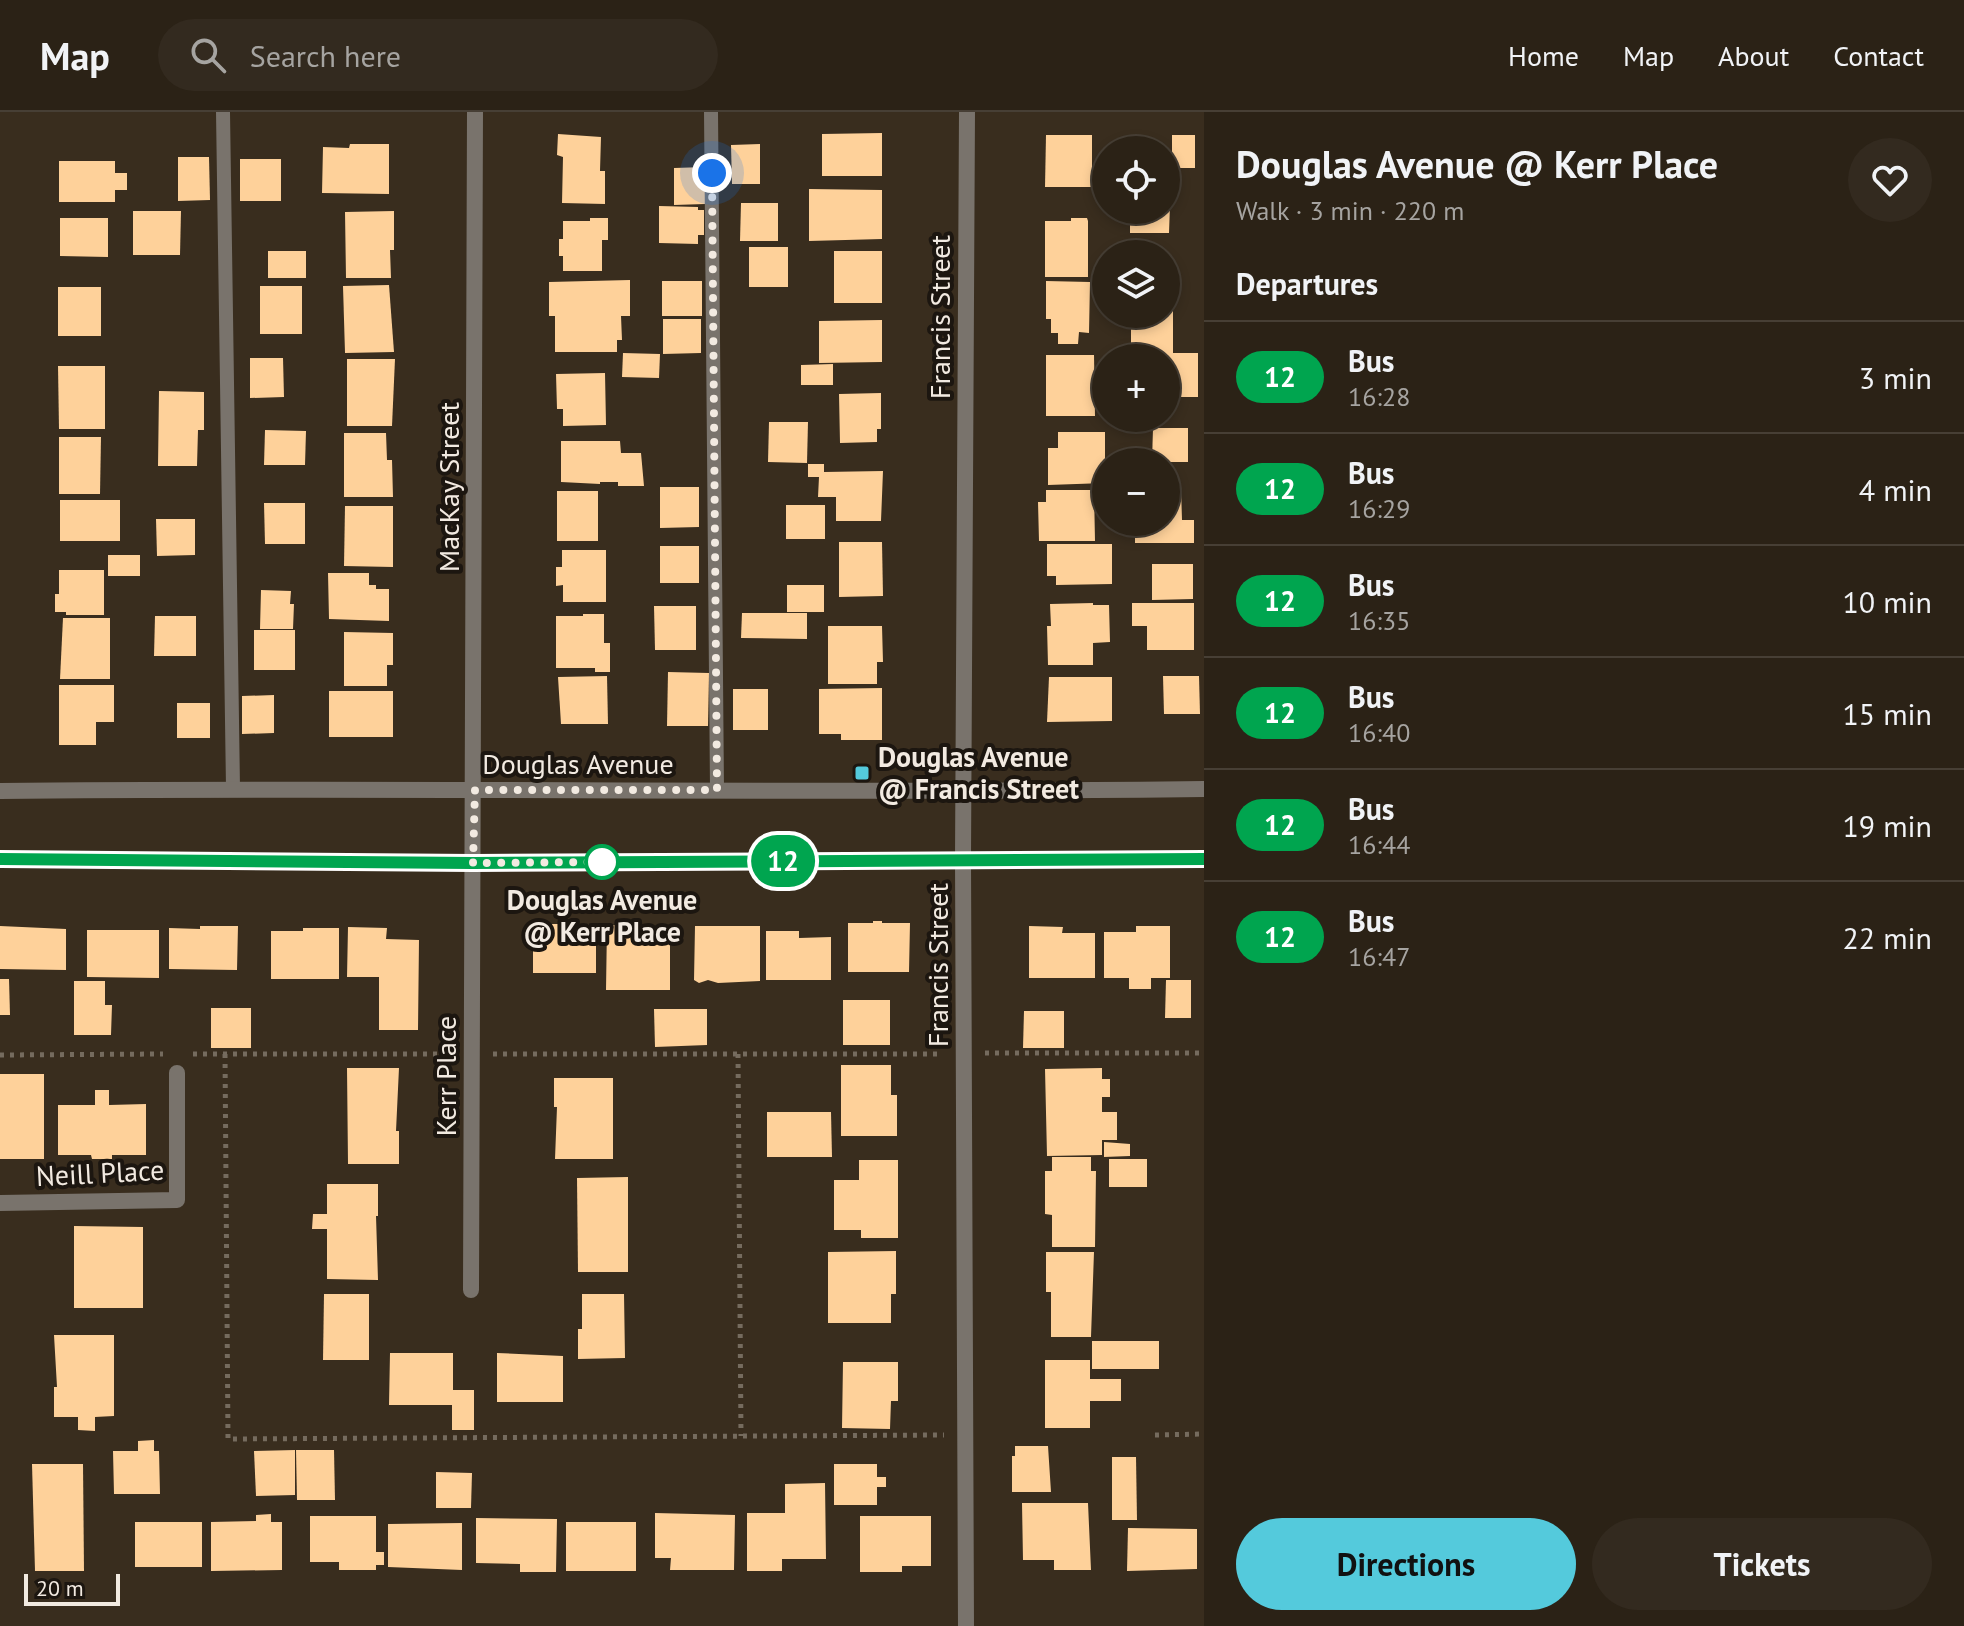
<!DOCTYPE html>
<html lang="en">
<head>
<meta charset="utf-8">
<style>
  :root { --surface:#2b2216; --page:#332a1f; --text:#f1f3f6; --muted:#a6a4a1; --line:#473f35; --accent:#54cadc }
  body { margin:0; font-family:"PT Sans",sans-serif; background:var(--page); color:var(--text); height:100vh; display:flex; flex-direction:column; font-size:30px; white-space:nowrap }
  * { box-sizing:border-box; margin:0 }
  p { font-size:26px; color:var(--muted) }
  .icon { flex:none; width:44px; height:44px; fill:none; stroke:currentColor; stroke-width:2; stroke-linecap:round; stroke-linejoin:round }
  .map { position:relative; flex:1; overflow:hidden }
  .drawer { display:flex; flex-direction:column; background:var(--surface); width:760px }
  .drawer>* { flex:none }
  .badge { padding:0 16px; border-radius:26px; font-size:28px; line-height:52px }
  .tools { position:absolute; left:1092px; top:24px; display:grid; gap:16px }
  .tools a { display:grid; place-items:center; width:88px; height:88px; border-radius:50%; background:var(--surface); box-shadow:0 4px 12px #0003,0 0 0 2px var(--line); font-size:40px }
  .scale { position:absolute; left:24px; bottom:20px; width:96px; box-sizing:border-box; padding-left:8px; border:4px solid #f2eae1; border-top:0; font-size:22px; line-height:28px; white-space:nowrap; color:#f2eae1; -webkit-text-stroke:6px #1c1610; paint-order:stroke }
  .you { position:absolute; width:40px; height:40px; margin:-20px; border:6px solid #fff; border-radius:50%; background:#1a73e8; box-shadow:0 0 0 12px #1a73e833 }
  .map>.badge { position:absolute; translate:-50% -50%; box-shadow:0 0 0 4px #fff }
  h2 { padding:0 32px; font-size:30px; line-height:72px }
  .round { display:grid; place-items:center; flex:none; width:84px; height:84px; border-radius:42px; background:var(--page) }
  .overview { display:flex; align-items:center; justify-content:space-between; height:136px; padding:0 32px }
  h1 { font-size:38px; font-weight:600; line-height:60px }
  .primary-button { display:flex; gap:16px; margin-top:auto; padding:16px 32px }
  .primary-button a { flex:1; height:92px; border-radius:48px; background:var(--accent); color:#111; font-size:32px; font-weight:600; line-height:92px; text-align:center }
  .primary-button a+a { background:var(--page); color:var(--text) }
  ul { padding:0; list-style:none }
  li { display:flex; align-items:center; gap:24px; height:112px; padding:0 32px; border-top:2px solid var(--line) }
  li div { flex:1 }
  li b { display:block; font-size:30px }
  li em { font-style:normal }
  li .badge { min-width:88px; font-weight:700; text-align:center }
  header { display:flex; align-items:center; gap:48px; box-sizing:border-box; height:112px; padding:0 40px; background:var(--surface); border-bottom:2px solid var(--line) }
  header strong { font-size:38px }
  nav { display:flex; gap:44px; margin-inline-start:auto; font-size:28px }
  .search { width:560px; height:72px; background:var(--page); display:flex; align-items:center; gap:20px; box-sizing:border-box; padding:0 28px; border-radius:44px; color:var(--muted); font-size:30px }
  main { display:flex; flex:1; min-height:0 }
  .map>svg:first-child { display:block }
  .building { fill:#fed19a }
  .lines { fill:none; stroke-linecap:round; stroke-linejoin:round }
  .path { stroke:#756b5e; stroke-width:5; stroke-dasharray:4 6; stroke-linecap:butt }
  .service { stroke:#79736c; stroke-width:14 }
  .minor { stroke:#79736c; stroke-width:16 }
  .tertiary { stroke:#79736c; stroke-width:16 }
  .line-casing { stroke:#fff; stroke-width:18 }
  .line { stroke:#00a54f; stroke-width:12 }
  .walk { stroke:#f2eae1; stroke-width:8; stroke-dasharray:0 14.4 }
  .poi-dot { fill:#54cadc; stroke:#1c1610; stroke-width:3 }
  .stop-dot { fill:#fff; stroke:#00a54f; stroke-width:4 }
  .labels { text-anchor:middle; stroke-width:8; stroke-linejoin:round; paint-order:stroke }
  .street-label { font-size:28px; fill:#f2eae1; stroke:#1c1610 }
  .poi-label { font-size:28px; font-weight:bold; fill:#f2eae1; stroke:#1c1610; text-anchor:start }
  .stop-label { font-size:28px; font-weight:bold; fill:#f2eae1; stroke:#1c1610 }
</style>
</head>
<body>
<header>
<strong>Map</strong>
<div class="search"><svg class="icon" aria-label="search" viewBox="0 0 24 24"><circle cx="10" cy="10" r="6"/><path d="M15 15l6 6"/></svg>Search here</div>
<nav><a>Home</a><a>Map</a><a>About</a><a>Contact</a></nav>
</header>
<main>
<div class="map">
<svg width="1204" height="1514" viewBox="0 0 1204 1514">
  <rect width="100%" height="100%" fill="#392d1e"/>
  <g class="building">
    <polygon points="882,21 882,64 822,64 822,22"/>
    <polygon points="558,22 601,25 600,59 605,59 605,92 562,91 563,45 557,43"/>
    <polygon points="1046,23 1092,23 1092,75 1045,75"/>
    <rect x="1172" y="23" width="23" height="33"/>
    <polygon points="350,32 389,32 389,82 322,81 323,35 349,36"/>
    <polygon points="760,32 760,72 732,72 731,33"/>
    <polygon points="178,45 209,45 210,88 178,89"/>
    <rect x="240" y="47" width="41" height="42"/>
    <polygon points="59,49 115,49 115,61 127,61 127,78 115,78 115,90 59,90"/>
    <polygon points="705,55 705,92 674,93 674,56"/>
    <polygon points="809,77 882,78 882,127 809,129"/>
    <polygon points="741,91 778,91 778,129 740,129"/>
    <polygon points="1166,93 1170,93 1169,121 1130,121 1130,98 1166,98"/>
    <polygon points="659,94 698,95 698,98 704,98 704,123 698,123 698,132 659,131"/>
    <polygon points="133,99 181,99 180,143 133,143"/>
    <polygon points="394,99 394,138 390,138 391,166 346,166 345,100"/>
    <polygon points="60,106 108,106 108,145 60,144"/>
    <polygon points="590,106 608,106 608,128 602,128 602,159 563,159 563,144 559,144 559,127 563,127 563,109 590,109"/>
    <polygon points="1071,106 1087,106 1088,109 1088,165 1045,165 1045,109 1071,109"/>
    <rect x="749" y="135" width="39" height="40"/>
    <rect x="268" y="139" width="38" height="27"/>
    <rect x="834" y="139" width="48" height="52"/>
    <polygon points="630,168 630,204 621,204 622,228 617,228 617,240 555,240 555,204 549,204 549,170"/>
    <rect x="662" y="169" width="40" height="35"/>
    <polygon points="1046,169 1090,170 1089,221 1079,220 1078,232 1058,232 1058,221 1051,221 1051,207 1046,207"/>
    <polygon points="389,173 394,240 345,241 343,174"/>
    <rect x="260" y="174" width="42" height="48"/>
    <rect x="58" y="175" width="43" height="49"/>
    <polygon points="1166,195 1173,195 1173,241 1198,241 1198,285 1166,285 1166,246 1156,246 1156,241 1131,241 1131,202 1166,202"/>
    <polygon points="663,207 701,207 701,241 663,242"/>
    <polygon points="882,208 882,250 819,251 819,209"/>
    <polygon points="623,241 660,242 659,266 622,265"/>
    <polygon points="1046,243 1094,243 1095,304 1046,304"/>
    <polygon points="250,246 283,246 284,285 250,286"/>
    <polygon points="347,247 395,247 392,314 347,314"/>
    <polygon points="833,252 833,273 801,273 801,253"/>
    <polygon points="58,254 105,254 105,317 59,317"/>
    <polygon points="605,261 606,313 563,314 563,297 557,297 556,262"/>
    <polygon points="159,279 204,280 204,318 198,318 197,354 158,354"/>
    <polygon points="881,281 881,317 877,317 877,330 840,331 839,282"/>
    <polygon points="769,310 808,310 807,351 768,350"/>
    <polygon points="1153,316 1188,316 1188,350 1152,350"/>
    <polygon points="265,318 306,319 305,353 264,353"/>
    <polygon points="1058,320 1105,320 1105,371 1048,373 1048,336 1058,336"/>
    <polygon points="344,321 386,321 387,348 392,348 393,385 344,385"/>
    <polygon points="59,325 101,325 100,382 59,382"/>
    <polygon points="561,329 620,329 621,341 641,341 644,374 618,374 618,370 600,370 600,372 561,370"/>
    <polygon points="808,352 824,352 824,360 883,359 881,409 836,409 836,385 818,385 819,365 808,365"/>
    <polygon points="660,375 699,375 699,415 660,416"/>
    <polygon points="1166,375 1181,375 1182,408 1194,408 1194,431 1135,431 1135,410 1166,410"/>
    <polygon points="1046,378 1094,378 1095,429 1039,429 1038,390 1046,390"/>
    <rect x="557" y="379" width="41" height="50"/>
    <rect x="60" y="388" width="60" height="41"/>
    <polygon points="264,391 305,391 305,432 265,432"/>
    <rect x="786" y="393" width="39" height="34"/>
    <polygon points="345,394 393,394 393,455 344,454"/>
    <polygon points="156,407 195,407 195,443 157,444"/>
    <polygon points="839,430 882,430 883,484 839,485"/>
    <polygon points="1047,432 1112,432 1112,472 1056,473 1056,464 1047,464"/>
    <rect x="660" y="434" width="39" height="37"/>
    <polygon points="562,438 606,438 606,490 563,490 563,473 556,474 556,455 562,455"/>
    <rect x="108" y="443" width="32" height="21"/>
    <polygon points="1152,452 1193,452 1193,487 1152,488"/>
    <polygon points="59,458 104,458 104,503 66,503 66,500 55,500 55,482 59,482"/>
    <polygon points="328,461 369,461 369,473 376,473 376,477 389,477 389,509 329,507"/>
    <rect x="787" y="473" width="37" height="27"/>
    <polygon points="261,478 291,479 290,492 294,492 293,517 260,517"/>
    <polygon points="1093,491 1093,493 1109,493 1110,530 1093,531 1093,553 1048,553 1047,514 1051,514 1050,492"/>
    <polygon points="1132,491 1194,491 1194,538 1147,538 1147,514 1132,514"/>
    <polygon points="654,494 696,494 696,538 655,538"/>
    <polygon points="742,501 807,501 807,527 741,526"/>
    <polygon points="583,502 604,502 604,531 610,531 610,560 595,560 595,556 556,556 556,504 583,504"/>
    <polygon points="155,504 196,504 196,544 154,544"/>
    <polygon points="63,506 110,506 110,567 60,567"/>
    <polygon points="828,514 882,514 883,550 877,550 877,572 828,572"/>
    <rect x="254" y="518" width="41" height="40"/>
    <polygon points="344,520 393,521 393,553 387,553 387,574 344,574"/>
    <polygon points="668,560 709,561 708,614 667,614"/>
    <polygon points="607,564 608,612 561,612 558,565"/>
    <polygon points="1163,564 1199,564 1200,602 1164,602"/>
    <polygon points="1049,565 1112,565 1112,609 1047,610"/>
    <polygon points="59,573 114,573 114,610 96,610 96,633 59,633"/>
    <polygon points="882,576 882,628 841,628 841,622 819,622 819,577"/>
    <rect x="733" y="577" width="35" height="41"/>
    <rect x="329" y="579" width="64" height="46"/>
    <polygon points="274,583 274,621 242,622 242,584"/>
    <rect x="177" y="591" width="33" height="35"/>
    <polygon points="873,809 882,809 882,811 910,811 909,860 848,860 848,811 873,811"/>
    <rect x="533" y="812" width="63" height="49"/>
    <polygon points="607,813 638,813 638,830 670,830 670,878 606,878"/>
    <polygon points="0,814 66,817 66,858 0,857"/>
    <polygon points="200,814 238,814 237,858 169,857 169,816 200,817"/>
    <polygon points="695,814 760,814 760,869 718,871 708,868 699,871 694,868"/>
    <polygon points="1029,814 1063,815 1062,821 1095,821 1095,866 1029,866"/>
    <polygon points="1136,814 1170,814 1170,866 1151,866 1151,877 1129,877 1129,866 1104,866 1104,820 1136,820"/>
    <polygon points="348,815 387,816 386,827 419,828 418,918 379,918 379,865 347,865"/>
    <polygon points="303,816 339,816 339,867 271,867 271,819 303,819"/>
    <polygon points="87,818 159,818 159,866 87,865"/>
    <polygon points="766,819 799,819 799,826 831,825 831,868 766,868"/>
    <polygon points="0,867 9,867 10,903 0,903"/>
    <polygon points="1166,868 1191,868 1191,906 1165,906"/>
    <polygon points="74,869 105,869 105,893 112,893 111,923 74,923"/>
    <rect x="843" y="888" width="47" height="45"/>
    <rect x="211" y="896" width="40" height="40"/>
    <polygon points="654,897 707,897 707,933 655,935"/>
    <polygon points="1024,899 1064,899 1064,936 1023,936"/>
    <polygon points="841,953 891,953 891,983 897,983 897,1024 841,1024"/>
    <polygon points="347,956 399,956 396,1019 399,1019 399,1052 348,1052"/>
    <polygon points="1102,956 1102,967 1110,967 1110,985 1102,985 1102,1000 1117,1000 1117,1028 1102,1028 1102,1043 1047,1044 1045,957"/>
    <rect x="0" y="962" width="44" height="85"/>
    <polygon points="554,966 613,966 613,1047 555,1047 557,995 554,995"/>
    <polygon points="95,978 109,978 109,993 146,992 146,1043 112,1043 112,1047 92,1047 91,1043 58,1043 58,993 95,993"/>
    <polygon points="767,1000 831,1000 832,1045 767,1045"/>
    <polygon points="1104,1030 1130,1032 1130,1044 1104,1045"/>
    <polygon points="1052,1045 1091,1045 1091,1059 1096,1059 1095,1135 1052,1135 1052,1103 1045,1102 1045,1059 1052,1059"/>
    <rect x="1109" y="1047" width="38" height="28"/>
    <polygon points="859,1048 898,1048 898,1126 861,1126 861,1118 834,1118 834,1068 859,1068"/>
    <polygon points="628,1065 628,1160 578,1160 577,1066"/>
    <polygon points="327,1072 378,1072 378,1104 376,1104 378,1168 327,1167 327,1117 312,1117 313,1102 327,1102"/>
    <polygon points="74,1114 143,1115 143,1196 74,1196"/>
    <polygon points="896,1139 896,1182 891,1182 891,1211 828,1211 828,1140"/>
    <polygon points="1046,1140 1094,1140 1091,1225 1051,1225 1051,1180 1046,1180"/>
    <polygon points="324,1182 369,1182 369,1248 323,1248"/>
    <polygon points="582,1182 624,1182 625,1246 578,1247 578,1217 582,1217"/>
    <polygon points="54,1223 114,1223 114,1304 95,1305 95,1319 78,1318 78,1305 54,1305 54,1275 57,1275"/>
    <rect x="1092" y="1229" width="67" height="28"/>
    <polygon points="390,1241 453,1241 453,1278 474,1278 474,1318 452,1318 452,1293 389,1293"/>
    <polygon points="497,1241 563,1244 563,1290 497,1290"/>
    <polygon points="1045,1248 1090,1248 1090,1267 1121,1267 1121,1289 1090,1289 1090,1316 1045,1316"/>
    <polygon points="843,1250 898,1250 898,1289 891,1289 890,1317 842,1316"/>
    <polygon points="154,1328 154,1339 159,1339 160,1382 114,1382 113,1339 138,1339 138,1329"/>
    <polygon points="1015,1334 1048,1334 1051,1380 1012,1380 1012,1344 1015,1344"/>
    <polygon points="295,1338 295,1383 256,1384 254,1339"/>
    <polygon points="296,1338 334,1338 335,1388 297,1388"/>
    <polygon points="1112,1345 1136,1345 1137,1408 1112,1408"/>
    <polygon points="32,1352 83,1352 84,1459 35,1459"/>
    <polygon points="834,1352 877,1352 877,1365 886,1365 886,1375 877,1375 877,1393 834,1393"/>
    <polygon points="436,1360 472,1361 471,1396 436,1396"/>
    <polygon points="825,1371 826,1447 782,1447 782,1459 747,1459 747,1401 785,1401 785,1372"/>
    <polygon points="1022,1391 1088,1391 1091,1458 1054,1458 1054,1448 1023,1448"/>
    <polygon points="655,1401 735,1403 734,1458 670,1458 671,1446 655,1446"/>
    <polygon points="271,1402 271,1410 282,1410 282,1458 211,1459 211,1410 256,1409 256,1403"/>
    <polygon points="310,1404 376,1404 376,1440 384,1440 384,1453 376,1453 376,1458 339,1458 339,1450 310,1450"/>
    <polygon points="860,1404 931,1404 931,1454 902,1454 902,1460 860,1460"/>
    <polygon points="476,1406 557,1407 556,1460 520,1460 520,1452 476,1451"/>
    <rect x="135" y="1410" width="67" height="45"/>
    <rect x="566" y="1410" width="70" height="49"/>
    <polygon points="462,1411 462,1458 388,1455 388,1412"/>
    <polygon points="1128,1416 1197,1417 1197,1457 1127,1459"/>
  </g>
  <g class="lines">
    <g class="path">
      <polyline points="985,941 1204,941"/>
      <polyline points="193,942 451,942"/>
      <polyline points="225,942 228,1327 944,1323"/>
      <polyline points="493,942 943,942"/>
      <polyline points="738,942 741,1324"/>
      <polyline points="0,943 163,942"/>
      <polyline points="1155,1323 1204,1322"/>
    </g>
    <g class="service">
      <polyline points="223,0 233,676"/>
      <polyline points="711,0 717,678"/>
    </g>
    <g class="minor">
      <polyline points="0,1091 177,1088 177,961"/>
      <polyline points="471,1178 475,0"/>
      <polyline points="966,1514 963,747 967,0"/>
    </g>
    <g class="tertiary">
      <path d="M 0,679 C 401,675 803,682 1204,677"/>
      <polyline points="0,747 473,751 1204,747"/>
    </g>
  </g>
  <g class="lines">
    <g class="line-casing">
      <polyline id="line" points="0,747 473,751 1204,747"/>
    </g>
    <use href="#line" class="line"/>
    <polyline class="walk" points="602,750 473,751 475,678 717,678 712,61"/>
  </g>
  <rect class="poi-dot" x="854" y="653" width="16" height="16" rx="4"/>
  <circle class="stop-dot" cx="602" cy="750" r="16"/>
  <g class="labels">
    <g class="street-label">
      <text transform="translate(940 205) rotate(-90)" y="10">Francis Street</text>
      <text transform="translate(449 375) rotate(-90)" y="10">MacKay Street</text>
      <text x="578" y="662">Douglas Avenue</text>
      <text transform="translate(938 853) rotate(-90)" y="10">Francis Street</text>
      <text transform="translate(446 964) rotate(-90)" y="10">Kerr Place</text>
      <text transform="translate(100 1061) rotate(-3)" y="10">Neill Place</text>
    </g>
    <g class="poi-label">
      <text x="878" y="655">Douglas Avenue<tspan x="878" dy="32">@ Francis Street</tspan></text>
    </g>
    <g class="stop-label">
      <text x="602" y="798">Douglas Avenue<tspan x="602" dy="32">@ Kerr Place</tspan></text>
    </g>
  </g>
</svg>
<div class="tools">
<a><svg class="icon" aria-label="locate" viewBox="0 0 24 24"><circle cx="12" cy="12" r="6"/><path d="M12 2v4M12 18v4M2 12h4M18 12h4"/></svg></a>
<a><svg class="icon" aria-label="layers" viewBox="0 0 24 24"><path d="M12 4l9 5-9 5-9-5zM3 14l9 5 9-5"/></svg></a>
<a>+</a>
<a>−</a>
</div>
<div class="scale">20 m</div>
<div class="you" style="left:712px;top:61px"></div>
<b class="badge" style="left:783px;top:749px;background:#00a54f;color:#fff">12</b>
</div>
<section class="drawer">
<div class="overview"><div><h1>Douglas Avenue @ Kerr Place</h1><p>Walk · 3 min · 220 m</p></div><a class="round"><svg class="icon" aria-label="heart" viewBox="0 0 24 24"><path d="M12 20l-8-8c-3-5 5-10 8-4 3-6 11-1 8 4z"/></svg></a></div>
<h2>Departures</h2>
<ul>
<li><span class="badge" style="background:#00a54f;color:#fff">12</span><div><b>Bus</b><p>16:28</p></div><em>3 min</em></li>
<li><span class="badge" style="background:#00a54f;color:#fff">12</span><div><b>Bus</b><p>16:29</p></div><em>4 min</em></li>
<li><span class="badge" style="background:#00a54f;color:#fff">12</span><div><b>Bus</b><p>16:35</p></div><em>10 min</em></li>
<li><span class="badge" style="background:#00a54f;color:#fff">12</span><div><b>Bus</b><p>16:40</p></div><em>15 min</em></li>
<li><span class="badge" style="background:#00a54f;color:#fff">12</span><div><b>Bus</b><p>16:44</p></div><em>19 min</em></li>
<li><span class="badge" style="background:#00a54f;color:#fff">12</span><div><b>Bus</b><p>16:47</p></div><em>22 min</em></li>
</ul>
<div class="primary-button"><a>Directions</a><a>Tickets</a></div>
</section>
</main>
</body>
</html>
